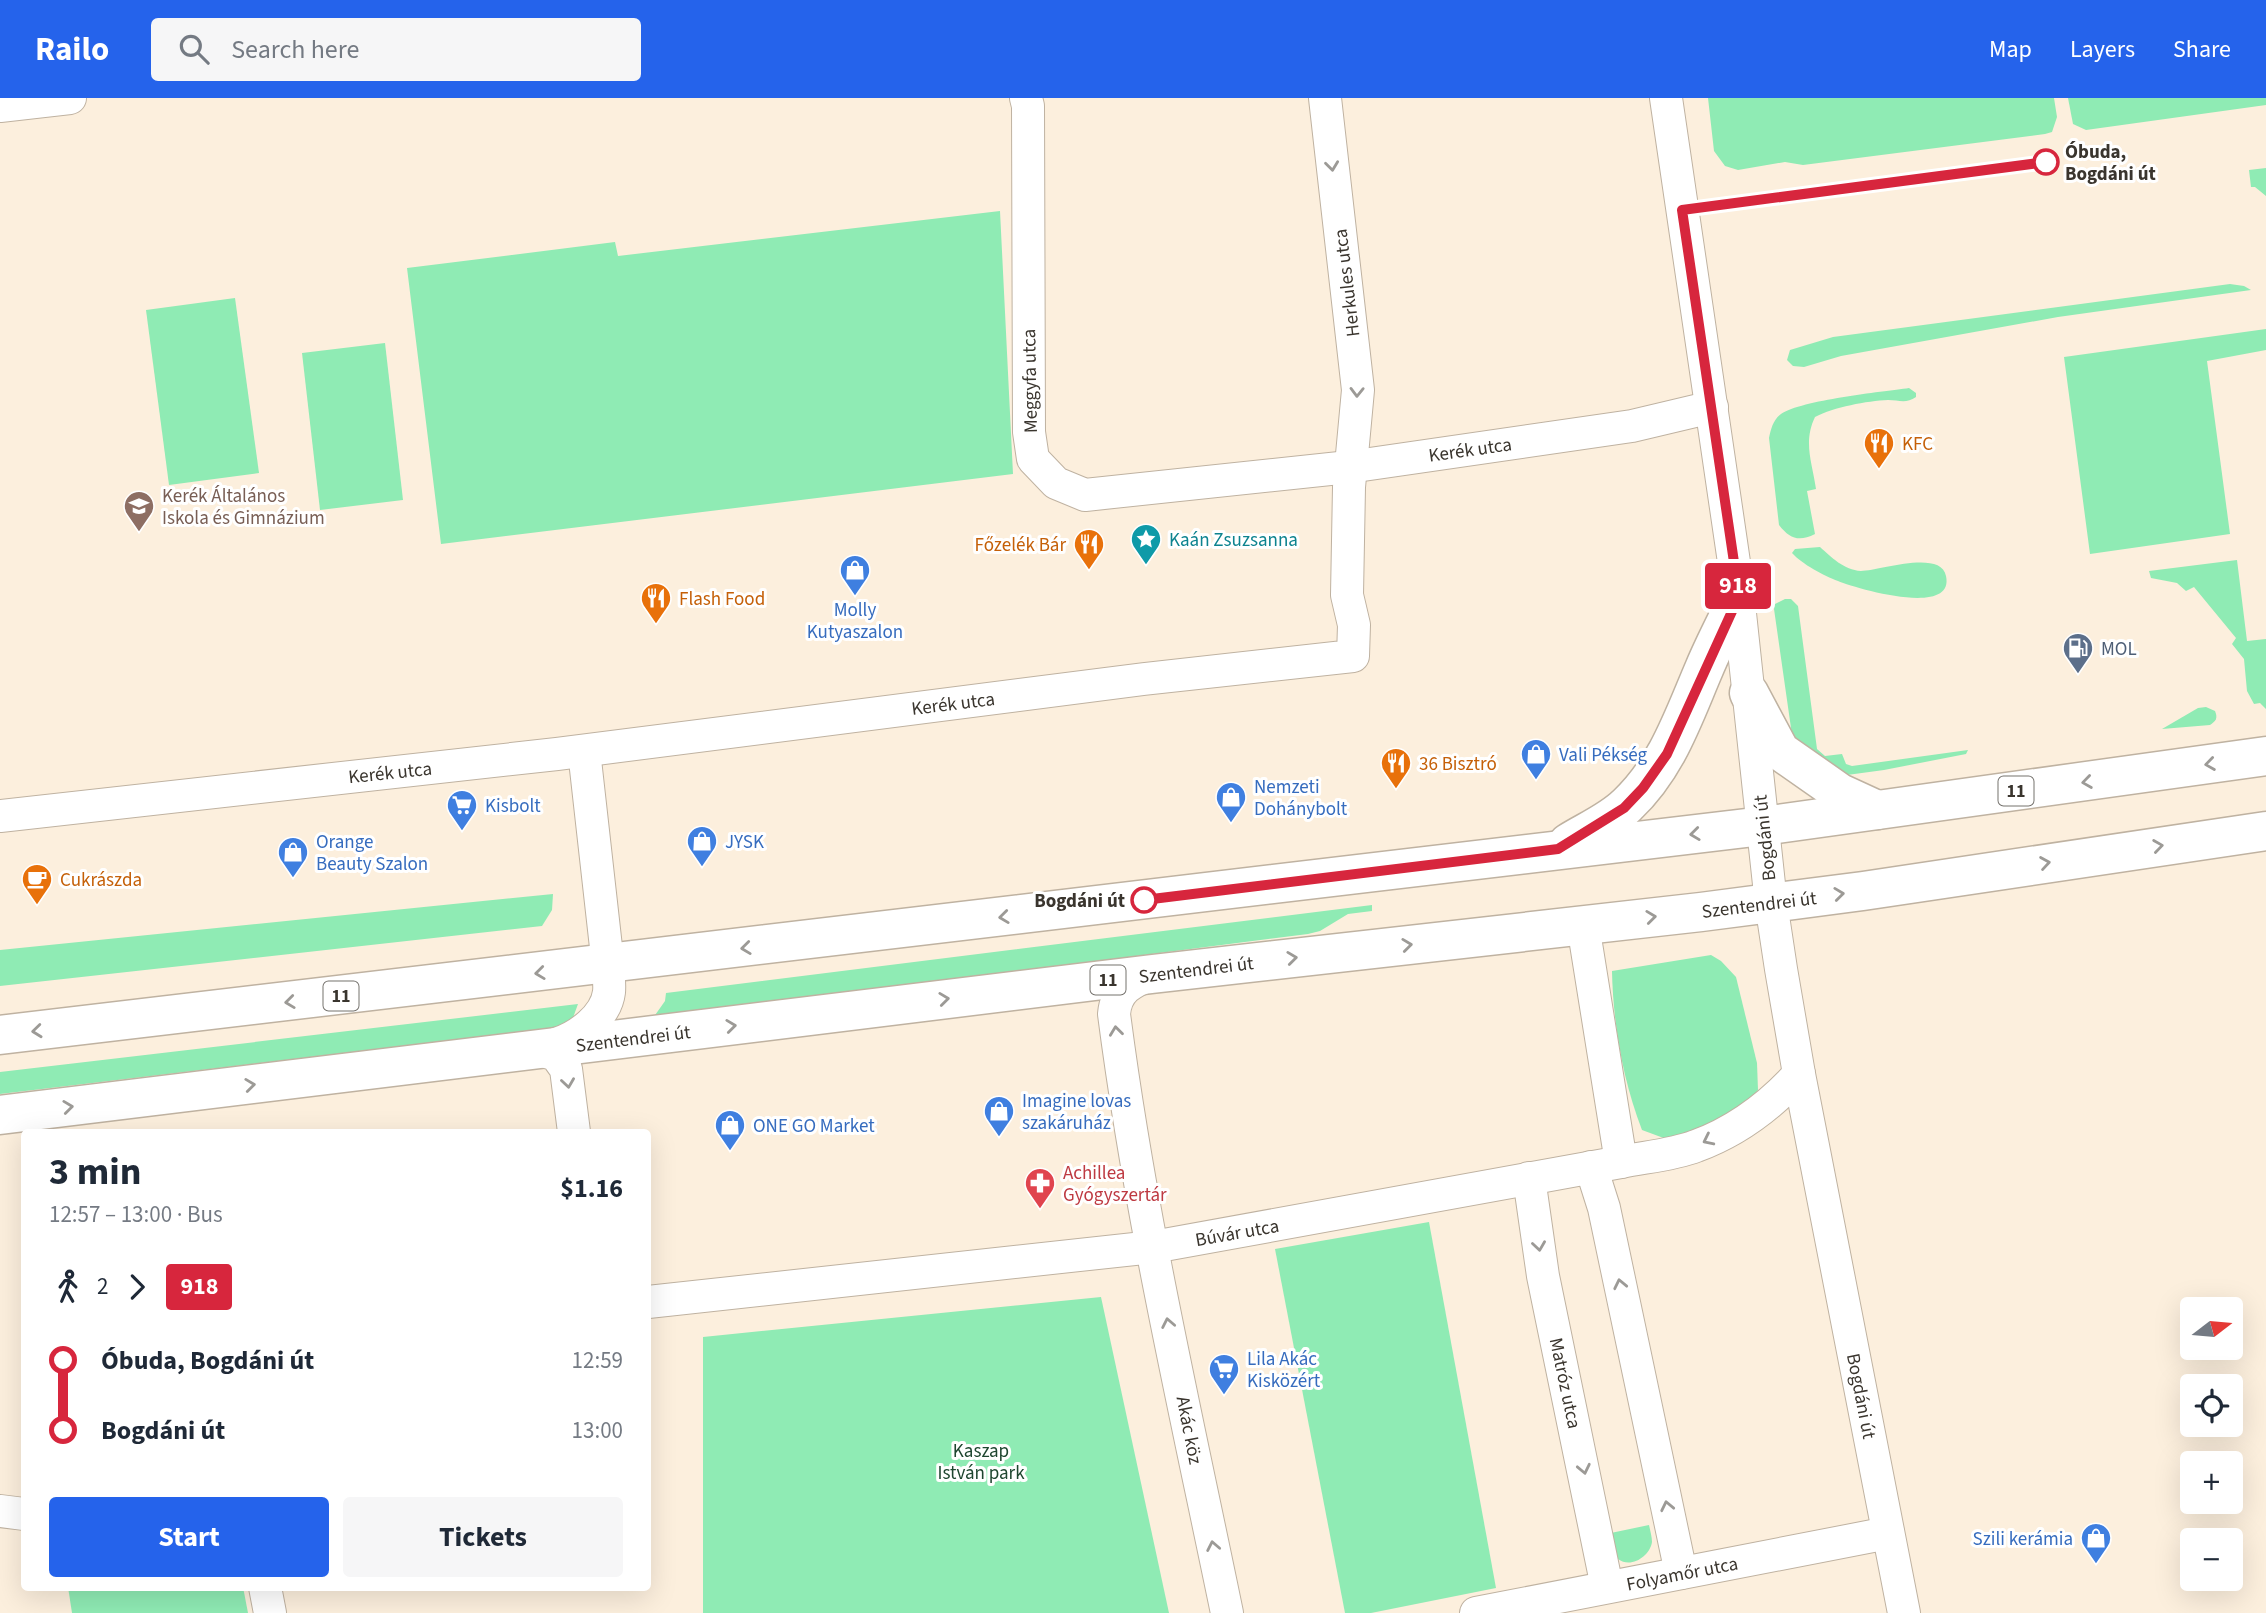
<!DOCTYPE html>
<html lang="en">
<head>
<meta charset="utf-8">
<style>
  :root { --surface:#fff; --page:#f6f6f7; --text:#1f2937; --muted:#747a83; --accent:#2563eb }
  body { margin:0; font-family:"Source Sans 3",sans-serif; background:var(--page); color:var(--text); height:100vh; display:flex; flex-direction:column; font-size:26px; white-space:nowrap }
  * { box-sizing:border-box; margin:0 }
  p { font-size:23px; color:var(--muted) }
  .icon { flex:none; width:38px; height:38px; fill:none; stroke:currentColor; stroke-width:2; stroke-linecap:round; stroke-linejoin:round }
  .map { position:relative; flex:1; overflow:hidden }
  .side { position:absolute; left:21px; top:1031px; width:630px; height:462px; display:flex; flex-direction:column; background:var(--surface); border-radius:7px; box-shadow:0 7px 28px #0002 }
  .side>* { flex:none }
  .badge { padding:0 14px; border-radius:5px; font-size:24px; line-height:46px }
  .needle { width:46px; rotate:74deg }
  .tools { position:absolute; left:2180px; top:1199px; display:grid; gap:14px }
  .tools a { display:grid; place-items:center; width:63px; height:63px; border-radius:7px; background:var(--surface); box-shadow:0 7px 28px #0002; font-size:35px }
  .map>.badge { position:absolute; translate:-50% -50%; box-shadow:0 0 0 4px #fff }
  .legs { display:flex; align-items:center; gap:10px; height:77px; padding:0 28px; font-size:23px }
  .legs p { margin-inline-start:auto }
  .overview { display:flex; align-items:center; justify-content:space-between; height:119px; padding:0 28px }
  h1 { font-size:38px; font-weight:700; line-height:52px }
  .cta { display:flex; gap:14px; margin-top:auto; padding:14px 28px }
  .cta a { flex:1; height:80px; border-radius:7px; background:var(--accent); color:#fff; font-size:28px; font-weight:700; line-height:80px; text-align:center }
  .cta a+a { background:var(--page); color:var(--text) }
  ul { padding:0 28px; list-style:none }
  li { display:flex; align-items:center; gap:24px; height:70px; font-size:26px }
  li i { display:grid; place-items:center; width:10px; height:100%; margin:0 9px; background:currentColor }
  li i::after { content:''; width:18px; height:18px; margin:-9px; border:5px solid; border-radius:50%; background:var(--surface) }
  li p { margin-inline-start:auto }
  li:first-child i { background:linear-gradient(#0000 50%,currentColor 0) }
  li:last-child i { background:linear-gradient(currentColor 50%,#0000 0) }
  header { display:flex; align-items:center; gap:42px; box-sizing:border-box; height:98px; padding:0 35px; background:var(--accent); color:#fff }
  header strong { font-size:33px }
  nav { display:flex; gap:38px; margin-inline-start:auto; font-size:24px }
  .search { width:490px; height:63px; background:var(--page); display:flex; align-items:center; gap:18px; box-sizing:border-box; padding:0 24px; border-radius:7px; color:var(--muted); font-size:26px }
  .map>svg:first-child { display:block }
  .green { fill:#8febb4 }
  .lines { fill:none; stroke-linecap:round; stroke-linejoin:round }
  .minor-casing { stroke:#bfb2a1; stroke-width:34 }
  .major-casing { stroke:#bfb2a1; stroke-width:41 }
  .minor { stroke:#fff; stroke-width:32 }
  .major { stroke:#fff; stroke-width:38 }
  .oneway { stroke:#9c9a96 }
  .line-1-casing { stroke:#fff; stroke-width:16 }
  .line-1 { stroke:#d7263d; stroke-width:10 }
  .stop-1-dot { fill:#fff; stroke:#d7263d; stroke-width:3.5 }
  .labels { text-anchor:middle; stroke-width:6; stroke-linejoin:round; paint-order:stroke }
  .shield { fill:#fff; stroke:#75726d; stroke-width:2 }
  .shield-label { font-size:18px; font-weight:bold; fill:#3a352e }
  .stop-label { font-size:19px; font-weight:bold; fill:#3a352e; stroke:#fff; text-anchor:start }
  .street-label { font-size:19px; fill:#3a352e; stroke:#fff }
  .food-label { font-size:19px; fill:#c56008; stroke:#fff; text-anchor:start }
  .education-label { font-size:19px; fill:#785e54; stroke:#fff; text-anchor:start }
  .culture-label { font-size:19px; fill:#0d838f; stroke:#fff; text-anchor:start }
  .shop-label { font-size:19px; fill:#366cbe; stroke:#fff; text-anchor:start }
  .service-label { font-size:19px; fill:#4e5e75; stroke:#fff; text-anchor:start }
  .health-label { font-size:19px; fill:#be3a42; stroke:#fff; text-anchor:start }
  .park-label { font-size:19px; fill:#1e462f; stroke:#fff }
</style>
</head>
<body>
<header>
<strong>Railo</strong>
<div class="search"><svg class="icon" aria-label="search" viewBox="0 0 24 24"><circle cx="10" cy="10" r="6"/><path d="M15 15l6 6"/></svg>Search here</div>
<nav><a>Map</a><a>Layers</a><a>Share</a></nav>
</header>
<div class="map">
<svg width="2266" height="1515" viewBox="0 0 2266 1515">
  <rect width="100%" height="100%" fill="#fcefdd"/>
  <g class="green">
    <polygon points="1708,0 2054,0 2057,19 2052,34 2045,36 1803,67 1785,64 1738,72 1725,68 1714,53"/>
    <polygon points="2068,0 2266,0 2266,7 2086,32 2073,26"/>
    <polygon points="2266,70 2266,98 2255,89 2251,89 2249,72"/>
    <polygon points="1000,113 1013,376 441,446 407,170 615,144 618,158"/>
    <polygon points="2230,186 2244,188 2251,192 2058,219 1841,258 1804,269 1793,268 1787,262 1790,252 1833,239"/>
    <polygon points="235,200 259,375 169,387 146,212"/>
    <polygon points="2266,231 2266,252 2207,263 2230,436 2090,456 2064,259"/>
    <polygon points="385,245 403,402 320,412 302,255"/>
    <path d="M 1909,290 L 1916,295 L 1916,299 C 1906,306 1899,302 1888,302 C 1867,303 1834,309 1815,319 C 1803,344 1812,364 1816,391 L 1807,393 L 1815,436 C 1799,444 1790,441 1779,427 L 1769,340 C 1771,331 1773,322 1781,316 C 1802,302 1881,294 1909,290 Z"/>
    <path d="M 1820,449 C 1831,459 1844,472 1861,473 C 1878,473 1941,451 1946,478 C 1955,520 1855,490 1838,483 C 1824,478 1802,466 1792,455 L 1795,451 Z"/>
    <polygon points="2237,462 2247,543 2266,541 2266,611 2260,605 2254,606 2247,593 2244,561 2232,546 2236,540 2194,489 2186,493 2177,485 2151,480 2149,473"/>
    <polygon points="1785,501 1791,501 1798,508 1817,651 1825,658 1842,656 1846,666 1852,668 1968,652 1966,656 1884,672 1847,677 1793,644 1774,511 1775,506"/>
    <path d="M 2206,609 L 2215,613 C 2218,620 2216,623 2210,627 L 2162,631 L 2198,610 Z"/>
    <polygon points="553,796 552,812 542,828 0,888 0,852"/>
    <polygon points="1372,807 1372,813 1348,816 1320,833 1308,836 653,920 665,903 666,895"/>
    <path d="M 1711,857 L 1721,863 L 1736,879 L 1757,965 L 1758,992 L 1747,1006 L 1700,1036 L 1669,1042 L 1642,1032 C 1623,983 1613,926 1612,873 Z"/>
    <polygon points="578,906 570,928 0,996 0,974"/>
    <polygon points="1429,1124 1496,1490 1371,1515 1345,1515 1275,1151"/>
    <polygon points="1101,1199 1169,1515 703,1515 703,1239"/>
    <path d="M 1649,1427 C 1650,1432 1652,1439 1652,1444 C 1650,1458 1631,1471 1618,1461 C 1611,1456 1609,1445 1606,1436 Z"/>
    <polygon points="68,1489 243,1489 248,1515 72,1515"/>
  </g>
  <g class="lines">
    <g class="minor-casing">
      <g id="minor">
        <polyline points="1026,0 1028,8 1029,334 1033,361 1056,385 1085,397 1349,369 1632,328 1712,309"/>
        <polyline points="1666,0 1736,478 1771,805 1781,871 1799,976 1904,1515"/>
        <polyline points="0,8 70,0"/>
        <polyline points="0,718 557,656 1144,581 1353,558 1354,527 1347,497 1349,389 1358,292 1325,0"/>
        <polyline points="1583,827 1621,1064"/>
        <path d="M 1152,876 C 1131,884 1116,892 1114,916 C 1140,1117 1186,1316 1227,1515"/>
        <path d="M 556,946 C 578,939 606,919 609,894 C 610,885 608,875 608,867 L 584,653"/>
        <polyline points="540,952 556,957 566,971 574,1034"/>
        <polyline points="1591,1069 1604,1110 1681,1475"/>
        <polyline points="1529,1080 1543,1178 1607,1489"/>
        <path d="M 648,1204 L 1153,1149 L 1621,1064 C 1645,1059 1673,1057 1696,1048 C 1737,1033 1770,1008 1799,976"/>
        <polyline points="0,1413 24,1416"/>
        <polyline points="265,1489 270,1515"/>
        <polyline points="1476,1515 1888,1435"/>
      </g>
    </g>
    <g class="major-casing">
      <g id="major">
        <polyline points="1749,595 1780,653 1840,695 1877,712"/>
        <path d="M 1568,745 C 1587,733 1611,723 1627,707 C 1667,669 1683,620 1704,571 C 1714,547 1727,522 1739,498"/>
        <polyline points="0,937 1763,728 2266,658"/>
        <polyline points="0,1017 1152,876 1701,814 1863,793 2266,733"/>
      </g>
    </g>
    <use href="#minor" class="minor"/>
    <use href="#major" class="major"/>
  </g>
  <defs><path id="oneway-chevron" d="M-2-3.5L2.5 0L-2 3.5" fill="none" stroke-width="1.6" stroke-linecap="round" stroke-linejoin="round" transform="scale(1.75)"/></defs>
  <g class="oneway">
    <use href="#oneway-chevron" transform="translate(1332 68) rotate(83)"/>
    <use href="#oneway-chevron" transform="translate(1357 294) rotate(91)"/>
    <use href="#oneway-chevron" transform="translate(2210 666) rotate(172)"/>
    <use href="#oneway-chevron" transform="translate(2087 684) rotate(172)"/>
    <use href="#oneway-chevron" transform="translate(1695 736) rotate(173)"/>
    <use href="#oneway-chevron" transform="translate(2158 748) rotate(-8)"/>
    <use href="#oneway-chevron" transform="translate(2045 765) rotate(-9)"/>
    <use href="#oneway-chevron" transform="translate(1839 796) rotate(-7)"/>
    <use href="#oneway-chevron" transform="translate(1004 819) rotate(173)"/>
    <use href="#oneway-chevron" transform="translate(1651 819) rotate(-7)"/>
    <use href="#oneway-chevron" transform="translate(1407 847) rotate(-7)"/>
    <use href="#oneway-chevron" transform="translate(746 850) rotate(173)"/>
    <use href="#oneway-chevron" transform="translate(1292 860) rotate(-7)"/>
    <use href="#oneway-chevron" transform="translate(540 875) rotate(173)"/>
    <use href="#oneway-chevron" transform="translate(944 901) rotate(-7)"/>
    <use href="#oneway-chevron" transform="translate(290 904) rotate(173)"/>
    <use href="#oneway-chevron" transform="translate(731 928) rotate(-7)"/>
    <use href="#oneway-chevron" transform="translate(37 933) rotate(174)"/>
    <use href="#oneway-chevron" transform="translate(1116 933) rotate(-97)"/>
    <use href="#oneway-chevron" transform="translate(568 985) rotate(82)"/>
    <use href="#oneway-chevron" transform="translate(250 987) rotate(-7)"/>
    <use href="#oneway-chevron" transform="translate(68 1009) rotate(-7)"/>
    <use href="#oneway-chevron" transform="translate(1708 1042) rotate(154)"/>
    <use href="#oneway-chevron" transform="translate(1539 1148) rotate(82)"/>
    <use href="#oneway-chevron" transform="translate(1620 1186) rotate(-102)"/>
    <use href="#oneway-chevron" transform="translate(1168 1225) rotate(-101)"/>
    <use href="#oneway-chevron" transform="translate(1584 1371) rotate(78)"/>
    <use href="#oneway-chevron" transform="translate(1667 1408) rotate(-102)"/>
    <use href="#oneway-chevron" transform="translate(1213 1448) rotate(-101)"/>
  </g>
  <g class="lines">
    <g class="line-1-casing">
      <polyline id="line-1" points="1144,802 1558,751 1624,710 1643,690 1667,656 1739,498 1682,112 2046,64"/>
    </g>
    <use href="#line-1" class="line-1"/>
  </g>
  <defs>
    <g id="restaurant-pin" transform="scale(1.575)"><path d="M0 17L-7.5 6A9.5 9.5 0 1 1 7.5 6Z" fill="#e8710a" stroke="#fff"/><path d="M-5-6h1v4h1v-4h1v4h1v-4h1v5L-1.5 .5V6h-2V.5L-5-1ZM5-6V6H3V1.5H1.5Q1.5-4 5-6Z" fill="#fff"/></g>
    <g id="school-pin" transform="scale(1.575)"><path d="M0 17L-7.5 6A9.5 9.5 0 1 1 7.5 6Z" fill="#8d6e63" stroke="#fff"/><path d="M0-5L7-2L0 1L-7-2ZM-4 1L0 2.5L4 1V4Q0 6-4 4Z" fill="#fff"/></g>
    <g id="sight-pin" transform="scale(1.575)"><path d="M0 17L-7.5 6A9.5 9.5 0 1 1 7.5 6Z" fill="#0f9aa8" stroke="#fff"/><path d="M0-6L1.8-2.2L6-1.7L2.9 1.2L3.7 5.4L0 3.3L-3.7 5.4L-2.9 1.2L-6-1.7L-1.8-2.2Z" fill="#fff"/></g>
    <g id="shop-pin" transform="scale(1.575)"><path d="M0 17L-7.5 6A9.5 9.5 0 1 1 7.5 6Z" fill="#3f7fe0" stroke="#fff"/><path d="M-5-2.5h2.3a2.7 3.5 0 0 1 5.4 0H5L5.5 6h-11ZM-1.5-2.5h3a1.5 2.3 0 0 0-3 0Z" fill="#fff"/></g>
    <g id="fuel-pin" transform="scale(1.575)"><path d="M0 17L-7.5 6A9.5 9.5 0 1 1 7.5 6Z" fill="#5c6f8a" stroke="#fff"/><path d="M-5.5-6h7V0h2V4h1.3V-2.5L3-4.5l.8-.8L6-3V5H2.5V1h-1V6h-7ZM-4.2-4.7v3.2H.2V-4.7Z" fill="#fff"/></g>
    <g id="supermarket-pin" transform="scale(1.575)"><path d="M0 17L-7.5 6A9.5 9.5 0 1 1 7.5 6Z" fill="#3f7fe0" stroke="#fff"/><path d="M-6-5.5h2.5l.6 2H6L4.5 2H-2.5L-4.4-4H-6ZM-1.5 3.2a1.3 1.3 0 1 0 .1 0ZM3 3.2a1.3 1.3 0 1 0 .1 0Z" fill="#fff"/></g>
    <g id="cafe-pin" transform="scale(1.575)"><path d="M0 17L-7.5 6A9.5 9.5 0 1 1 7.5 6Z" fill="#e8710a" stroke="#fff"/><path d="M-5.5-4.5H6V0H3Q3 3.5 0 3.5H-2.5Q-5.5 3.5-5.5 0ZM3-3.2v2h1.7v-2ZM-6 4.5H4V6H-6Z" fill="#fff"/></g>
    <g id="pharmacy-pin" transform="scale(1.575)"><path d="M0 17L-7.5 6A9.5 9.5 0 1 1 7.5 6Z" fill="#e0444e" stroke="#fff"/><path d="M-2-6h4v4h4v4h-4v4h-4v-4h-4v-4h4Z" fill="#fff"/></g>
  </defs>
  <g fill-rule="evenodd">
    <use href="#restaurant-pin" x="1879" y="345"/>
    <use href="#school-pin" x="139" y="408"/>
    <use href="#sight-pin" x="1146" y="441"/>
    <use href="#restaurant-pin" x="1089" y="446"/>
    <use href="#shop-pin" x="855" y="472"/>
    <use href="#restaurant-pin" x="656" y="500"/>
    <use href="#fuel-pin" x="2078" y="550"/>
    <use href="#shop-pin" x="1536" y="656"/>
    <use href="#restaurant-pin" x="1396" y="665"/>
    <use href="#shop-pin" x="1231" y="699"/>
    <use href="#supermarket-pin" x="462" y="707"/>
    <use href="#shop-pin" x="702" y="743"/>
    <use href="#shop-pin" x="293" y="754"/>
    <use href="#cafe-pin" x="37" y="781"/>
    <use href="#shop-pin" x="999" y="1013"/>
    <use href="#shop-pin" x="730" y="1027"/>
    <use href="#pharmacy-pin" x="1040" y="1085"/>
    <use href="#supermarket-pin" x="1224" y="1271"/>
    <use href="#shop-pin" x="2096" y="1440"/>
  </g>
  <g class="stop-1-dot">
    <circle cx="2046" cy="64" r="12"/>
    <circle cx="1144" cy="802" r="12"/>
  </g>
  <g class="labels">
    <g class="shield">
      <rect x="1998.5" y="678.5" width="35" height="29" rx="5"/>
      <rect x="1090.5" y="867.5" width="35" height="29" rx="5"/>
      <rect x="323.5" y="883.5" width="35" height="29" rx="5"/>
    </g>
    <g class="shield-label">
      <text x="2016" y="699">11</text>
      <text x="1108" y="888">11</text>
      <text x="341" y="904">11</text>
    </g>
    <g class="stop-label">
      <text x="2065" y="60">Óbuda,<tspan x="2065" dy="22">Bogdáni út</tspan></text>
      <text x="1125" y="809" text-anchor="end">Bogdáni út</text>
    </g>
    <g class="street-label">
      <text transform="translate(1346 185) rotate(-97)" y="7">Herkules utca</text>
      <text transform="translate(1029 283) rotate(-91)" y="7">Meggyfa utca</text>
      <text transform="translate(1470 351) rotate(-8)" y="7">Kerék utca</text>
      <text transform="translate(953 605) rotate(-7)" y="7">Kerék utca</text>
      <text transform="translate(390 674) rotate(-6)" y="7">Kerék utca</text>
      <text transform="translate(1764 740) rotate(-96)" y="7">Bogdáni út</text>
      <text transform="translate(1759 806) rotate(-7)" y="7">Szentendrei út</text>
      <text transform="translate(1196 871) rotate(-7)" y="7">Szentendrei út</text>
      <text transform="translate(633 940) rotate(-7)" y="7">Szentendrei út</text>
      <text transform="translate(1237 1134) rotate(-10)" y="7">Búvár utca</text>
      <text transform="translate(1566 1285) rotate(78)" y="7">Matróz utca</text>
      <text transform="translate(1862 1298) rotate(79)" y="7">Bogdáni út</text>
      <text transform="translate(1190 1332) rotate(79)" y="7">Akác köz</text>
      <text transform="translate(1682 1475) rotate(-11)" y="7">Folyamőr utca</text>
    </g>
    <g class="food-label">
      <text x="1902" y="352">KFC</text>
      <text x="1066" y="453" text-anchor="end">Főzelék Bár</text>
      <text x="679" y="507">Flash Food</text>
      <text x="1419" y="672">36 Bisztró</text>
      <text x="60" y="788">Cukrászda</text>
    </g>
    <g class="education-label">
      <text x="162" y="404">Kerék Általános<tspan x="162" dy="22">Iskola és Gimnázium</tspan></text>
    </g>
    <g class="culture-label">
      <text x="1169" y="448">Kaán Zsuzsanna</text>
    </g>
    <g class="shop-label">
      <text x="855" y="518" text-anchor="middle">Molly<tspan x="855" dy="22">Kutyaszalon</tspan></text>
      <text x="1559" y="663">Vali Pékség</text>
      <text x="1254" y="695">Nemzeti<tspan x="1254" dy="22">Dohánybolt</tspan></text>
      <text x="485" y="714">Kisbolt</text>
      <text x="316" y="750">Orange<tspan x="316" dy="22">Beauty Szalon</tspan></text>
      <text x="725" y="750">JYSK</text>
      <text x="1022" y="1009">Imagine lovas<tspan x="1022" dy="22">szakáruház</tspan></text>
      <text x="753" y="1034">ONE GO Market</text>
      <text x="1247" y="1267">Lila Akác<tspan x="1247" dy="22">Kisközért</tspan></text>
      <text x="2073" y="1447" text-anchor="end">Szili kerámia</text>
    </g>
    <g class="service-label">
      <text x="2101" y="557">MOL</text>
    </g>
    <g class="health-label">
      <text x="1063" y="1081">Achillea<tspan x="1063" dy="22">Gyógyszertár</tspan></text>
    </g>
    <g class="park-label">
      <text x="981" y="1359">Kaszap<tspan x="981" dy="22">István park</tspan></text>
    </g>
  </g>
</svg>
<div class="tools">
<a><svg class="needle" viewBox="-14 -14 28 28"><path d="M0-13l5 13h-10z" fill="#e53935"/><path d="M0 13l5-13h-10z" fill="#747a83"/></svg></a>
<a><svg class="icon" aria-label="locate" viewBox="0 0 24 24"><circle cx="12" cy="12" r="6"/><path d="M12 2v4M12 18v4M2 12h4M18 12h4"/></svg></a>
<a>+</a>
<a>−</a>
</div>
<b class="badge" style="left:1738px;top:488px;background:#d7263d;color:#fff">918</b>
<section class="side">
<div class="overview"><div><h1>3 min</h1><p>12:57 – 13:00 · Bus</p></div><b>$1.16</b></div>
<div class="legs"><svg class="icon" aria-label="walk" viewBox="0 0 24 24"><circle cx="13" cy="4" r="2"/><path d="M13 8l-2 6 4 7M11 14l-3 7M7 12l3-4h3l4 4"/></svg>2<svg class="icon" aria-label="forward" viewBox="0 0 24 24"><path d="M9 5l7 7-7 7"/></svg><b class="badge" style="background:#d7263d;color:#fff">918</b></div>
<ul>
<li><i style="color:#d7263d"></i><b>Óbuda, Bogdáni út</b><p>12:59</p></li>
<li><i style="color:#d7263d"></i><b>Bogdáni út</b><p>13:00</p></li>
</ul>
<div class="cta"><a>Start</a><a>Tickets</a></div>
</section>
</div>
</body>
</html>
